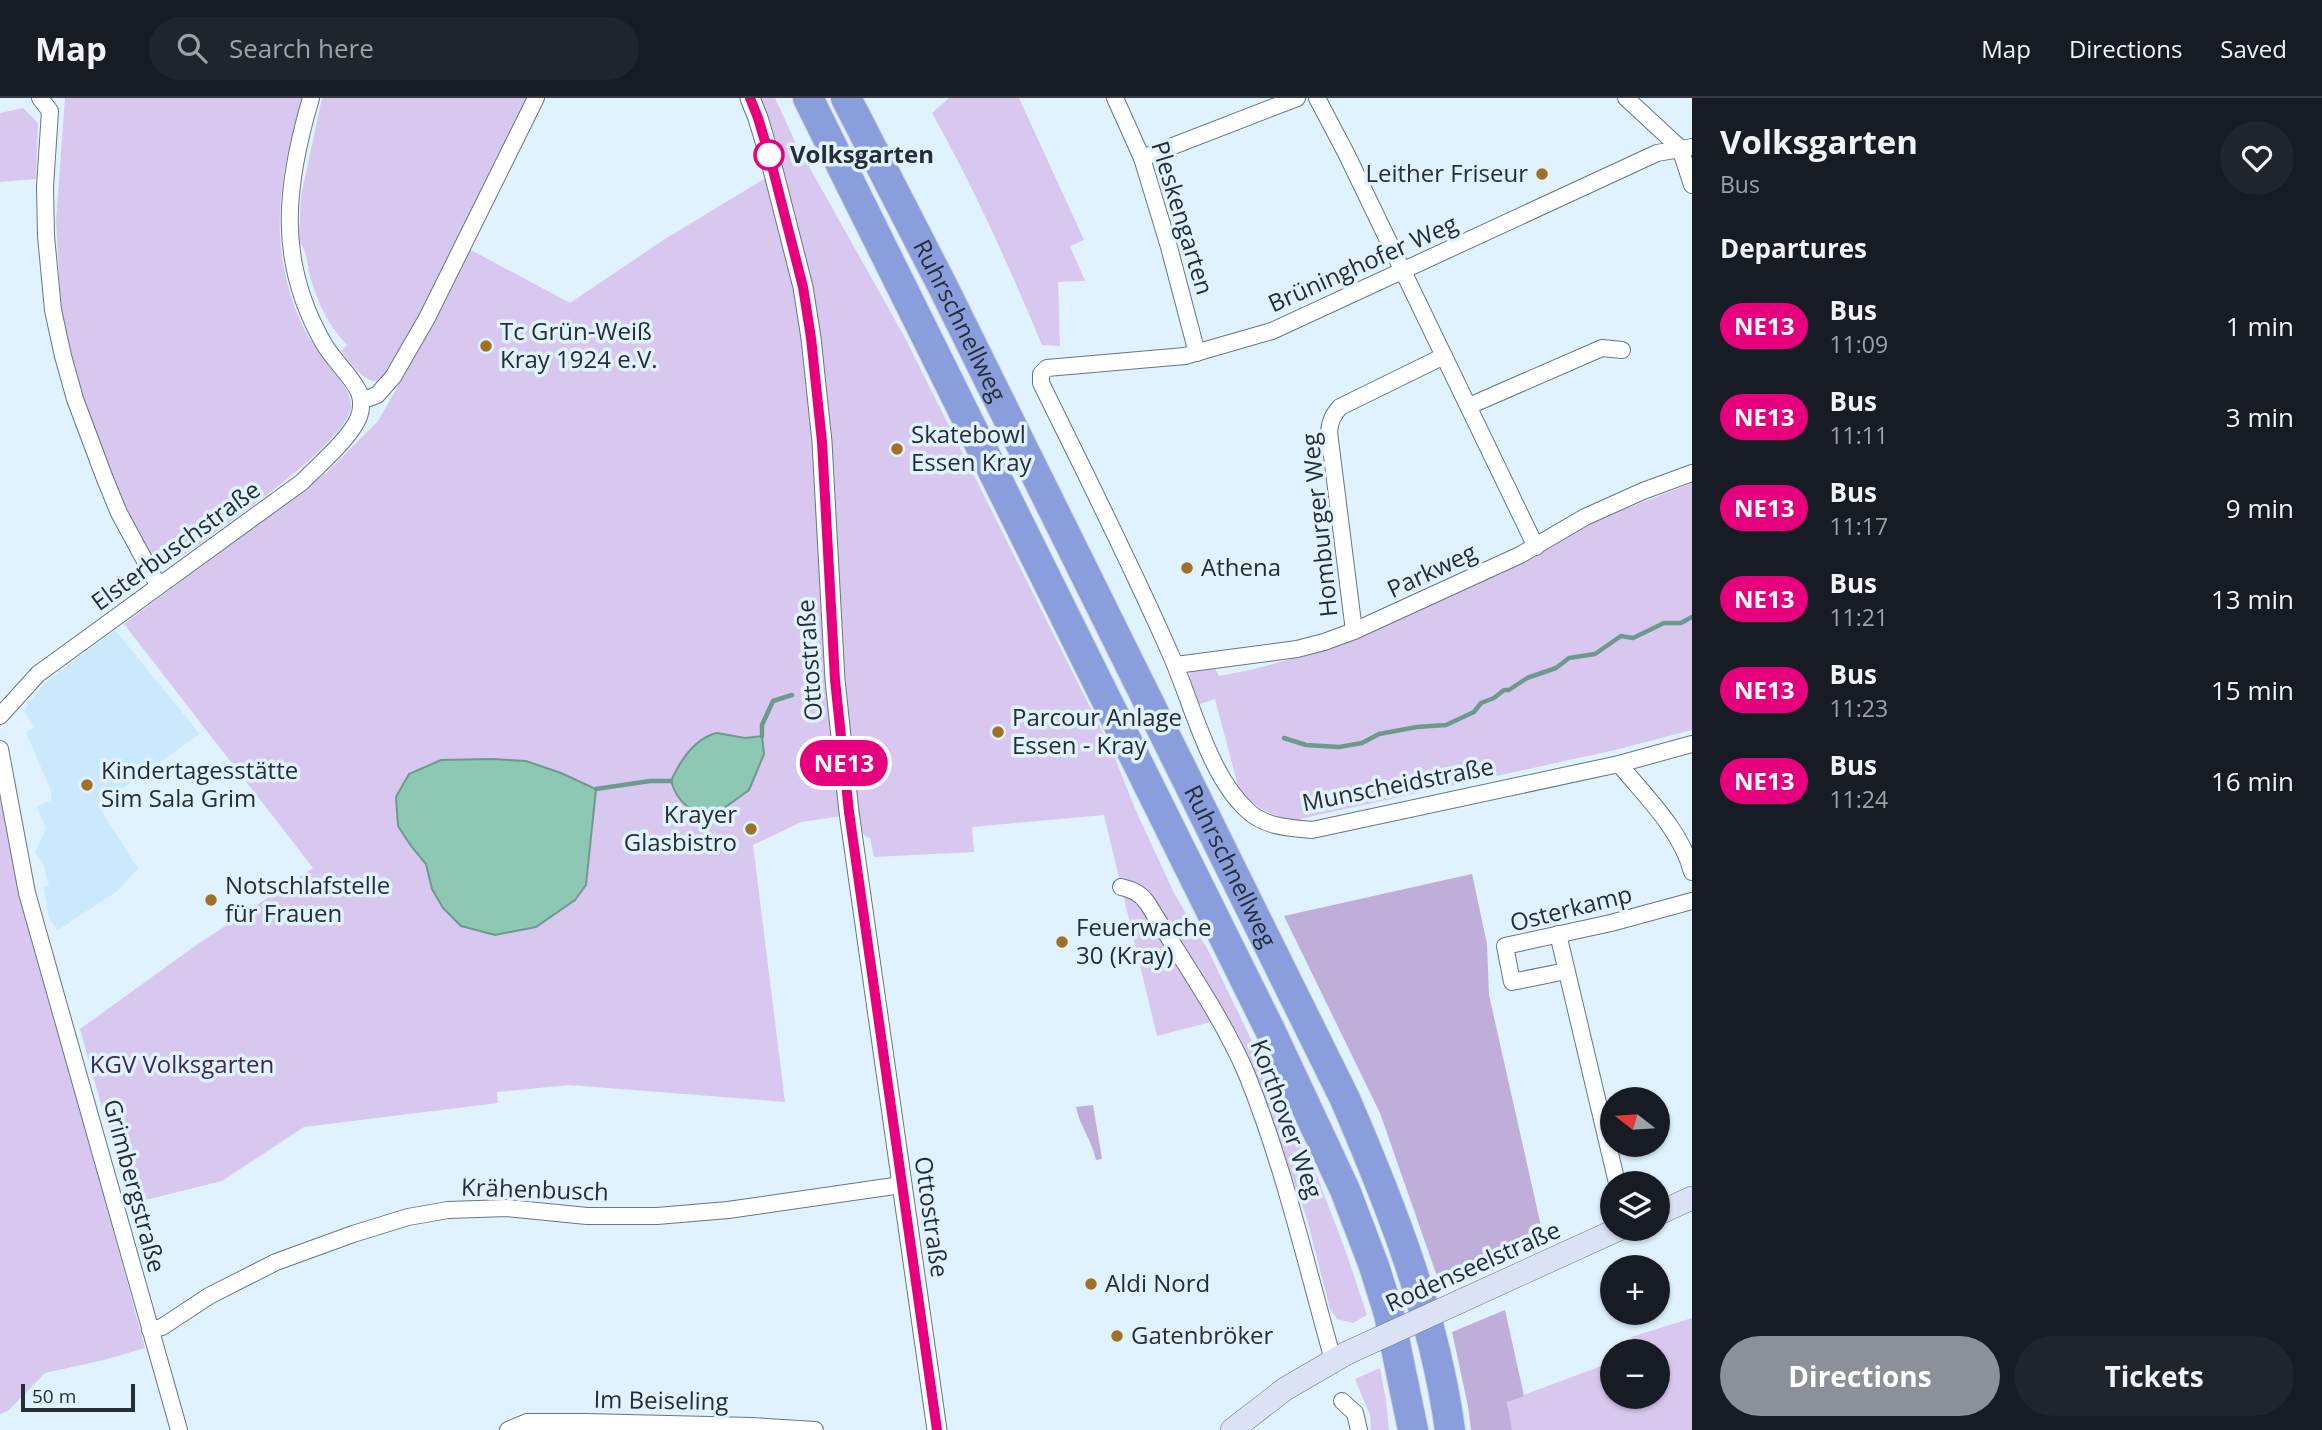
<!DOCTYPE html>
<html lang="en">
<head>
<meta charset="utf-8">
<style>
  :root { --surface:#171b24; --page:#20242c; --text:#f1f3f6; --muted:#9ea1a6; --line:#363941; --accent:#8c9099 }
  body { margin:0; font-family:"Open Sans",sans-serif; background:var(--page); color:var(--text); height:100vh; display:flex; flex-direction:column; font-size:26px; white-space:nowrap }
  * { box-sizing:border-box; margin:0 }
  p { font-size:23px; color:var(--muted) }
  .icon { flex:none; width:38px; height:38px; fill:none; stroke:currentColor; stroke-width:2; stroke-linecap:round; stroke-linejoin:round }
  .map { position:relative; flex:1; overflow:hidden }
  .panel { display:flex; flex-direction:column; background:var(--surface); width:630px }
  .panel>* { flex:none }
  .badge { padding:0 14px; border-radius:23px; font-size:24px; line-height:46px }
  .needle { width:46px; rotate:287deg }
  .buttons { position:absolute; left:1600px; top:989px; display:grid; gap:14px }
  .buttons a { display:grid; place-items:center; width:70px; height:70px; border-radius:50%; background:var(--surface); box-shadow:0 2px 5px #0004; font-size:35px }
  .scale { position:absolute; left:21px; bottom:18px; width:114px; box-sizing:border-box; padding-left:7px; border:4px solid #252e34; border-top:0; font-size:19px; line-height:24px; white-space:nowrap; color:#252e34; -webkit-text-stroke:5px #e0f2fe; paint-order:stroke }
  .map>.badge { position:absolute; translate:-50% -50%; box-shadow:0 0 0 4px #fff }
  h2 { padding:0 28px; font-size:26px; line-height:63px }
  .round { display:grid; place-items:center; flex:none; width:74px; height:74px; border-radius:37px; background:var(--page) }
  .overview { display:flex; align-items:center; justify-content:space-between; height:119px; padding:0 28px }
  h1 { font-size:33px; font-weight:700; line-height:52px }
  .cta { display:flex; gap:14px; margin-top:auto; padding:14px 28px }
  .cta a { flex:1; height:80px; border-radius:42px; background:var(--accent); color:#fff; font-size:28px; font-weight:700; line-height:80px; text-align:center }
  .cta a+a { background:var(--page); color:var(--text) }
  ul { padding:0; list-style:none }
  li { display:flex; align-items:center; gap:21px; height:91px; padding:0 28px }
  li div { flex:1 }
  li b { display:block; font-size:26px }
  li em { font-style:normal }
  li .badge { min-width:77px; font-weight:700; text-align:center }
  header { display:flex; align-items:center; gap:42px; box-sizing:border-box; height:98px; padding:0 35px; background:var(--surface); border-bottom:2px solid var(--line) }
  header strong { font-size:33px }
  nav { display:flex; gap:38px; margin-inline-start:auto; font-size:24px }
  .search { width:490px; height:63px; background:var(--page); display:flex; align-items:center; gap:18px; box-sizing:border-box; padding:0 24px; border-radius:38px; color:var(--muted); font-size:26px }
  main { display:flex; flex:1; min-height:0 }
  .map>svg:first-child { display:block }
  .built { fill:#cbe9fe }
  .green { fill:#d8c8ef }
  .forest { fill:#bfadda }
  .water { fill:#8dc8b5; stroke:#6e9a8e; stroke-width:2 }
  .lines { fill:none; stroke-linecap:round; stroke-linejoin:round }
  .stream { stroke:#6e9a8e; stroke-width:4.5 }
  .minor-casing { stroke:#637785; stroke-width:18 }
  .tertiary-casing { stroke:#637785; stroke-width:21 }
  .secondary-casing { stroke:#637785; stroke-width:24 }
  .motorway-casing { stroke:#d3d5d6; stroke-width:32 }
  .minor { stroke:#fff; stroke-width:16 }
  .tertiary { stroke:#fff; stroke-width:19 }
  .secondary { stroke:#dce2f5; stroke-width:23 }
  .motorway { stroke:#8a9ede; stroke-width:30 }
  .secondary-bridge-casing { stroke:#637785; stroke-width:24; stroke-linecap:butt }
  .secondary-bridge { stroke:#dce2f5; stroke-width:23 }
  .line-casing { stroke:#fff; stroke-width:16 }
  .line { stroke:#e6007e; stroke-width:10 }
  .stop-dot { fill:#fff; stroke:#e6007e; stroke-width:3.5 }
  .poi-dot { fill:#a07124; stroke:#e0f2fe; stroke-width:2.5 }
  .labels { text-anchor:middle; stroke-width:7; stroke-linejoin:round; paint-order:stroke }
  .stop-label { font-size:24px; font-weight:bold; fill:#252e34; stroke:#e0f2fe; text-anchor:start }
  .poi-label { font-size:24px; fill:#252e34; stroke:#e0f2fe; text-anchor:start }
  .street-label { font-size:24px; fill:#252e34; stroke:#e0f2fe }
  .park-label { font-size:24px; fill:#3f255c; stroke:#e0f2fe }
</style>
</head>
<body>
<header>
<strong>Map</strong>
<div class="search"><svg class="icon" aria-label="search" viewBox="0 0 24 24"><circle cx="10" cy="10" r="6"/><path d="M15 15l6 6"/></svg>Search here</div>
<nav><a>Map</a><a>Directions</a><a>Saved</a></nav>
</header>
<main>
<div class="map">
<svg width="1692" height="1332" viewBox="0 0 1692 1332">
  <rect width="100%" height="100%" fill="#e0f2fe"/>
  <polygon class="built" points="115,532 200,636 98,707 138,771 116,794 58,832 49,821 44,789 49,788 43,765 35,754 46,731 37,709 51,702 51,693 26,634 35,629 24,613 30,603 46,584"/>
  <g class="green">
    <path d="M 65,0 L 302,0 C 278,83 266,151 305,233 C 315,253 353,288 351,309 C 347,342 249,410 221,430 C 208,439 181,463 166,463 C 157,464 150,456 144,450 L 90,328 L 70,256 L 61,212 L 56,123 Z"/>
    <path d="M 322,0 L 531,0 L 422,220 L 381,283 C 363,286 352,265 341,253 L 347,247 C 327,227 317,202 309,175 C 307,164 307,152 299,144 L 301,98 Z"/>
    <polygon points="758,0 775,0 797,48 795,50 798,49 904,238 1113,655 1136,713 1174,795 1208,852 1317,1078 1346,1154 1367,1217 1353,1225 1337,1221 1330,1211 1307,1121 1258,984 1239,938 1226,920 1157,938 1104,717 972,729 974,754 874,759 870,740 866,739 848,717 801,724 753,747 785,1004 569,987 497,994 498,1005 304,1029 222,1083 129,1106 80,931 195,848 313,770 124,526 327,374 378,323 397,290 469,151 570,205 665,141 764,81 782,55"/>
    <path d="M 949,0 L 1019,0 L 1084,142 L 1070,148 L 1085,183 L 1058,184 L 1060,248 L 1042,247 C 1009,168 974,90 932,15 Z"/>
    <polygon points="23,10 38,25 36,81 0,84 0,15"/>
    <path d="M 1692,385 L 1692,632 L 1615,652 L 1290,723 L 1263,712 L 1240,696 L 1215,601 L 1197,607 C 1192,595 1185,584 1192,572 L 1213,567 L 1219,578 L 1255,571 L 1330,550 L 1589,425 Z"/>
    <polygon points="0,700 13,763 145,1250 104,1262 45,1275 8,1313 0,1316"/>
    <polygon points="1692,1220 1692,1332 1510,1332 1507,1303 1612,1264 1612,1298 1657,1298 1657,1253 1636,1253 1631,1239"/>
    <polygon points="1380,1270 1386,1302 1389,1332 1371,1332 1370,1317 1355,1281"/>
  </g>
  <g class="forest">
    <polygon points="1472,776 1487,846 1489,897 1543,1137 1439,1184 1380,1015 1284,818"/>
    <path d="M 1093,1007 L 1102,1061 L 1096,1062 C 1091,1040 1081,1031 1076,1009 Z"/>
    <polygon points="1505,1212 1524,1298 1507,1304 1512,1332 1471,1332 1468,1308 1452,1234"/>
  </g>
  <g class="water">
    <path d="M 717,635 L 745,640 L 762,638 L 764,656 L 749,692 L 713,718 C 690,712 679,708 671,683 C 680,663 695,640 717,635 Z"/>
    <polygon points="492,661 526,663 561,675 596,691 586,787 575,802 536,829 495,837 461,828 443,810 432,791 426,766 411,748 398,728 396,699 409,676 441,662"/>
  </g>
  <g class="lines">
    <g class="stream">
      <polyline points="762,638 762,627 773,603 792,597"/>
      <polyline points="1284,640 1306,647 1339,649 1362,645 1379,636 1417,629 1446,627 1474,614 1481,605 1494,600 1504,592 1509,592 1527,580 1556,570 1569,560 1595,556 1621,538 1633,540 1664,525 1681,525 1692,519"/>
      <polyline points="596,691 650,683 671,683"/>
    </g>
    <g class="minor-casing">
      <g id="minor">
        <polyline points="40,0 50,13 45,89 46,138 53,212 63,258 75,301 105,381 119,415 158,487"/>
        <polyline points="1115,0 1142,60 1169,149 1197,255"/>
        <polyline points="1317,0 1346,55 1536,449"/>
        <polyline points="1626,0 1680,50 1692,87"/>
        <path d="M 1692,49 L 1657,55 L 1272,233 L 1185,258 L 1047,270 L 1041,276 L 1041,285 C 1085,375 1130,464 1170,555 C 1192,604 1208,676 1247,712 C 1264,729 1290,730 1312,732 L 1619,666 C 1646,699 1681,732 1692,774"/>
        <polyline points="1142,60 1297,0"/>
        <polyline points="361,303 377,297 393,279 427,220 536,0"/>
        <polyline points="1469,308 1602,250 1622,252"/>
        <path d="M 1354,533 L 1329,334 C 1330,323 1333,317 1340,309 L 1444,258"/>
        <polyline points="1176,567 1297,551 1324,544 1354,533 1520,457 1585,419 1643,393 1692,375"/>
        <path d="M 0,618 L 38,576 L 302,384 C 318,368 349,341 358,321 C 362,312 362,303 359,294 C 350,276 334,263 324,246 C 276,163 285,88 311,0"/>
        <polyline points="0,651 27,795 179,1332"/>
        <polyline points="1619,666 1692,646"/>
        <path d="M 1121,789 C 1134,792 1141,796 1148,806 C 1181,861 1222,918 1247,977 C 1284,1069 1306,1166 1333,1262"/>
        <polyline points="1558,836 1617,1085"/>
        <polyline points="1566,873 1512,884 1505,848 1611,825 1692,803"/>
        <polyline points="150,1232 162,1229 209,1198 276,1164 353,1136 408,1119 448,1112 507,1110 587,1118 657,1118 728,1112 901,1087"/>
        <polyline points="1342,1303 1355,1315 1359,1332"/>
        <polyline points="508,1332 527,1324 585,1324 751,1328 815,1332"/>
      </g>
    </g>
    <g class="tertiary-casing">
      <polyline id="tertiary" points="750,0 758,20 770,60 803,189 811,240 822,344 835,582 849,714 937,1332"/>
    </g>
    <g class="secondary-casing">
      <g id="secondary">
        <polyline points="1657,1116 1692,1100"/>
        <polyline points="1461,1203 1621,1130"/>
        <polyline points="1232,1332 1285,1291 1347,1255"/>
      </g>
    </g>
    <g class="motorway-casing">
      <g id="motorway">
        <polyline points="808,0 1271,934 1345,1092 1374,1168 1389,1216 1413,1332"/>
        <path id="s1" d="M 846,0 L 943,189 L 1345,1001 C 1391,1108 1434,1216 1450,1332"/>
      </g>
    </g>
    <use href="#minor" class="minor"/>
    <use href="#tertiary" class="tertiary"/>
    <use href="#secondary" class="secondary"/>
    <use href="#motorway" class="motorway"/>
    <g class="secondary-bridge-casing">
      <polyline id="secondary-bridge" points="1347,1255 1461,1203"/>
    </g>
    <use href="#secondary-bridge" class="secondary-bridge"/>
  </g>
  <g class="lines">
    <g class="line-casing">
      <polyline id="line" points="750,0 758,20 770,60 803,189 811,240 822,344 835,582 849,714 937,1332"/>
    </g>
    <use href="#line" class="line"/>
  </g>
  <circle class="stop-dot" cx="769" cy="57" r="14"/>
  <g class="poi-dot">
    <circle cx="1542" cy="76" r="7"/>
    <circle cx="486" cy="248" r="7"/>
    <circle cx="897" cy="351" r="7"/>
    <circle cx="1187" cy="470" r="7"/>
    <circle cx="998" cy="634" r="7"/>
    <circle cx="87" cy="687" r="7"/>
    <circle cx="751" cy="731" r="7"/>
    <circle cx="211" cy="802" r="7"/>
    <circle cx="1062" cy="844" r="7"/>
    <circle cx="1091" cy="1186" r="7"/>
    <circle cx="1117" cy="1238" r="7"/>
  </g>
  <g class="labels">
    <g class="stop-label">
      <text x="790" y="65">Volksgarten</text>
    </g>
    <g class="poi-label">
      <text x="1528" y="84" text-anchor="end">Leither Friseur</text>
      <text x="500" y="242">Tc Grün-Weiß<tspan x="500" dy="28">Kray 1924 e.V.</tspan></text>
      <text x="911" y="345">Skatebowl<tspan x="911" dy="28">Essen Kray</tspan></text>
      <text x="1201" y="478">Athena</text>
      <text x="1012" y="628">Parcour Anlage<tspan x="1012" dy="28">Essen - Kray</tspan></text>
      <text x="101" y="681">Kindertagesstätte<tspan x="101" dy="28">Sim Sala Grim</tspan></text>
      <text x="737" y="725" text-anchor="end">Krayer<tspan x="737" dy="28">Glasbistro</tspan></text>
      <text x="225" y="796">Notschlafstelle<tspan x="225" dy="28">für Frauen</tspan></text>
      <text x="1076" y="838">Feuerwache<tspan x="1076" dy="28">30 (Kray)</tspan></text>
      <text x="1105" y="1194">Aldi Nord</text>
      <text x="1131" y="1246">Gatenbröker</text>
    </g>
    <g class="street-label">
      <text transform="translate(1182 120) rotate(73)" y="8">Pleskengarten</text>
      <text transform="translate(1363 166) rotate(-24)" y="8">Brüninghofer Weg</text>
      <text dy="8" stroke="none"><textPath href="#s1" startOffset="250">Ruhrschnellweg</textPath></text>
      <text transform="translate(1320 427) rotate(-96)" y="8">Homburger Weg</text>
      <text transform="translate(176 448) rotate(-36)" y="8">Elsterbuschstraße</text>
      <text transform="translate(1432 473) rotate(-25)" y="8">Parkweg</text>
      <text transform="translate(810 562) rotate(-94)" y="8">Ottostraße</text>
      <text transform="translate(1398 687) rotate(-11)" y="8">Munscheidstraße</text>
      <text dy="8" stroke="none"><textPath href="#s1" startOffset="859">Ruhrschnellweg</textPath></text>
      <text transform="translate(1571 811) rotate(-14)" y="8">Osterkamp</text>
      <text transform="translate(1286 1021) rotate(70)" y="8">Korthover Weg</text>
      <text transform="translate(134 1088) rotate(75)" y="8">Grimbergstraße</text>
      <text transform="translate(535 1092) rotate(2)" y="8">Krähenbusch</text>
      <text transform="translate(931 1119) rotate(82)" y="8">Ottostraße</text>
      <text transform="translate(1473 1169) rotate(-24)" y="8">Rodenseelstraße</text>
      <text transform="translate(661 1303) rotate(1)" y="8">Im Beiseling</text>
    </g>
    <g class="park-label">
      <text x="182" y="975">KGV Volksgarten</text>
    </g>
  </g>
</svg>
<div class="buttons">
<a><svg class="needle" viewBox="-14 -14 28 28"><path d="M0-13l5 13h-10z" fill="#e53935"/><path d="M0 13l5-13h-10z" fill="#9ea1a6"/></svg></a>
<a><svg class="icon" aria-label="layers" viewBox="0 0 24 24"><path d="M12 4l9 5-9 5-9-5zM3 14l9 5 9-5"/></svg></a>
<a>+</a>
<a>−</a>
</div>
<div class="scale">50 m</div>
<b class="badge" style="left:844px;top:665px;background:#e6007e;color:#fff">NE13</b>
</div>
<section class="panel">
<div class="overview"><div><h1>Volksgarten</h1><p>Bus</p></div><a class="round"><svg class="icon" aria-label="heart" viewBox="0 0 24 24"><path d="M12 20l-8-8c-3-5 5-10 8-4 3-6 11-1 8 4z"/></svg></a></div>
<h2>Departures</h2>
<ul>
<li><span class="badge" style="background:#e6007e;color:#fff">NE13</span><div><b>Bus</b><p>11:09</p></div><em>1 min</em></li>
<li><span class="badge" style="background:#e6007e;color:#fff">NE13</span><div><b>Bus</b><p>11:11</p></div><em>3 min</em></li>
<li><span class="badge" style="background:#e6007e;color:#fff">NE13</span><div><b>Bus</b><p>11:17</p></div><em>9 min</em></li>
<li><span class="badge" style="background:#e6007e;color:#fff">NE13</span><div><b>Bus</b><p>11:21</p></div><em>13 min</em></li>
<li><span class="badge" style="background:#e6007e;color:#fff">NE13</span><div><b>Bus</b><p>11:23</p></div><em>15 min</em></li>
<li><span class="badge" style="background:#e6007e;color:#fff">NE13</span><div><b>Bus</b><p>11:24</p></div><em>16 min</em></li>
</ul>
<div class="cta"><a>Directions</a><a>Tickets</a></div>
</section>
</main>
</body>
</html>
